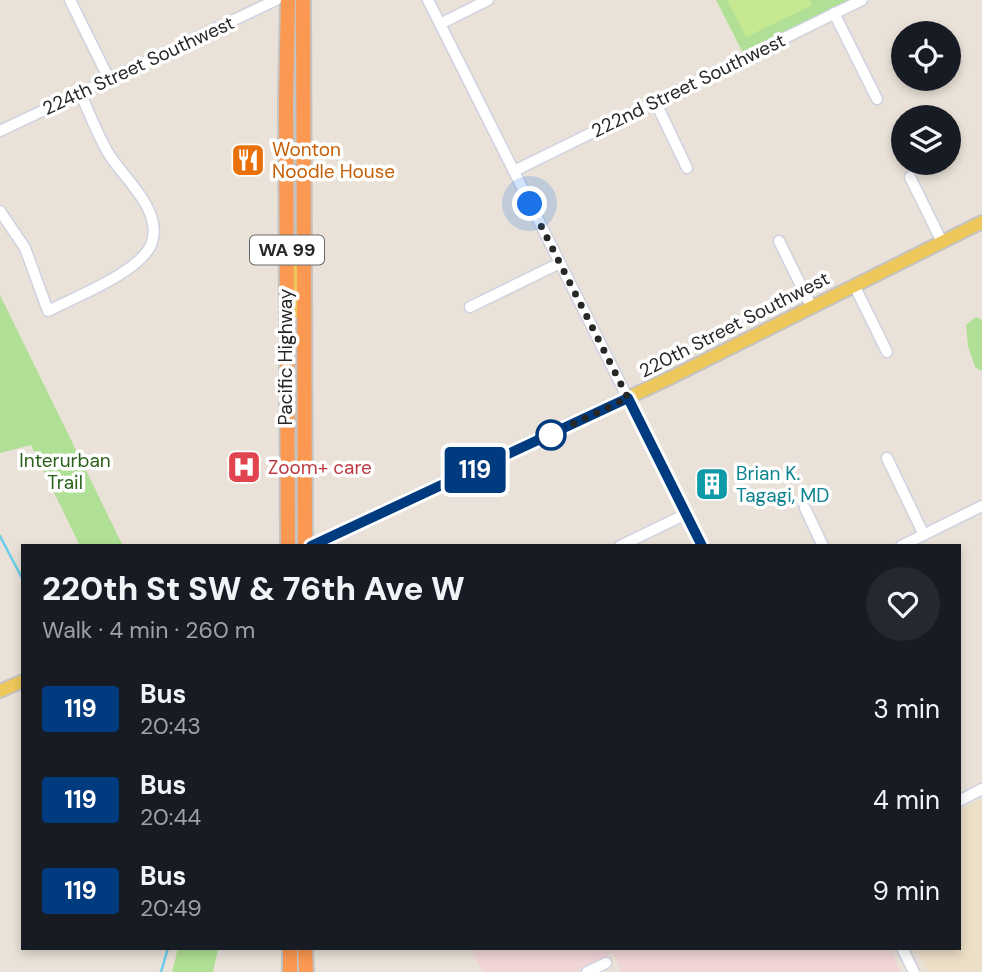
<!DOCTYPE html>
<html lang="en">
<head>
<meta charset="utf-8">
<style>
  :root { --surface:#171b24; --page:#242831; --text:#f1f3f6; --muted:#9ea1a6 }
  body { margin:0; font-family:"DM Sans",sans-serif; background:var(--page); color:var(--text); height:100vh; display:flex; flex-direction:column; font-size:26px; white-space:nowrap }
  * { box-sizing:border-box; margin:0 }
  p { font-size:23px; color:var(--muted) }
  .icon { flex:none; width:38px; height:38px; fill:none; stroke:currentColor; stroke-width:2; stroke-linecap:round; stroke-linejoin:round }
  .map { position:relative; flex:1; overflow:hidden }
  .panel { position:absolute; left:21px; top:544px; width:940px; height:406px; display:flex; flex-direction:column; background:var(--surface); border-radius:0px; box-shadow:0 4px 10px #0003 }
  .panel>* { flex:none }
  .badge { padding:0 14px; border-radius:5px; font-size:24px; line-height:46px }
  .tools { position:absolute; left:891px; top:21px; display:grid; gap:14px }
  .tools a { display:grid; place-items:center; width:70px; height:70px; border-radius:50%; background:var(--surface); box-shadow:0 4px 10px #0003; font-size:35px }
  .you { position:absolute; width:35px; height:35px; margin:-18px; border:5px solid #fff; border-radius:50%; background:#1a73e8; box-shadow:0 0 0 10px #1a73e833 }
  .map>.badge { position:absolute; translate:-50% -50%; box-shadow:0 0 0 4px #fff }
  .round { display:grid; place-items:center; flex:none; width:74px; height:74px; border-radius:37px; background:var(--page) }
  .head { display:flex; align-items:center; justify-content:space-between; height:119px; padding:0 21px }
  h1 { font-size:33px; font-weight:800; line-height:52px }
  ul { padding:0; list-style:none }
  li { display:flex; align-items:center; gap:21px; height:91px; padding:0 21px }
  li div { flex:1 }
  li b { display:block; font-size:26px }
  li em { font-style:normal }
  li .badge { min-width:77px; font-weight:700; text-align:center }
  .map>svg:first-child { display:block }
  .education { fill:#ecdfc7 }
  .medical { fill:#f1d5d7 }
  .green { fill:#b0e095 }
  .pitch { fill:#c5e890 }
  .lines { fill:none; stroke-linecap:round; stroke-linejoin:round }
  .stream { stroke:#6bccec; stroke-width:2.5 }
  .minor-casing { stroke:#ced2e0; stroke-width:13 }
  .major-casing { stroke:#c3c3c3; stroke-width:16 }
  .highway-casing { stroke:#c3c3c3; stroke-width:18 }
  .minor { stroke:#fff; stroke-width:10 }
  .major { stroke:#eec85a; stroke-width:12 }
  .highway { stroke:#fb9852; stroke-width:14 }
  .line-casing { stroke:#fff; stroke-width:16 }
  .line { stroke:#003b80; stroke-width:10 }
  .walk { stroke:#272727; stroke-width:7; stroke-dasharray:0 12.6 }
  .stop-dot { fill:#fff; stroke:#003b80; stroke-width:3.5 }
  .labels { text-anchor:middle; stroke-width:7; stroke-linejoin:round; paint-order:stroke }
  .shield { fill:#fff; stroke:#686868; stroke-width:2 }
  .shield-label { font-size:18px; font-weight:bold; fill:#272727 }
  .street-label { font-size:19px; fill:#272727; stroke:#fff }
  .food-label { font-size:19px; fill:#c56008; stroke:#fff; text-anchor:start }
  .park-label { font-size:19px; fill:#2a611a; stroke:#fff }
  .health-label { font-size:19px; fill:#be3a42; stroke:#fff; text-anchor:start }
  .culture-label { font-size:19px; fill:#0d838f; stroke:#fff; text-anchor:start }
</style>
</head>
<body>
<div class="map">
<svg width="982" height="972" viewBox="0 0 982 972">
  <rect width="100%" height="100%" fill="#eae2d8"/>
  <polygon class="education" points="982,799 982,972 928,972 917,949 959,948 959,810"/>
  <polygon class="medical" points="471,949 890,949 901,972 622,972 613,953 574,972 483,972"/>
  <g class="green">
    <polygon points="716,0 851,0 743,53"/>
    <polygon points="0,295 123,546 80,546 31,445 0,453"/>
    <polygon points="976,317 982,320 982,371 975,367 968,346 966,325"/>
    <polygon points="178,948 218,949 213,972 172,972"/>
  </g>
  <polygon class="pitch" points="727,0 810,0 813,5 746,37"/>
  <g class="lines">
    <g class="stream">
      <polyline points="0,536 23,580"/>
      <polyline points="161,972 168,948"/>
    </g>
    <g class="minor-casing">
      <g id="minor">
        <polyline points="70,0 109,79"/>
        <polyline points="428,0 702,546"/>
        <polyline points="834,13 877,99"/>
        <polyline points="440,24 488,0"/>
        <polyline points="655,101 687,168"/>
        <polyline points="0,131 276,0"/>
        <polyline points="514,171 862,0"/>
        <polyline points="910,177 942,242"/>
        <path d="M 0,211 L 25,248 L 48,311 C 75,297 138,273 151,245 C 165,210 122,178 107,151 C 97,133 89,112 80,93"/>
        <polyline points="779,241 811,306"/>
        <polyline points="854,285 887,352"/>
        <polyline points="470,307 560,263"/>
        <polyline points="887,458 924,535"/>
        <polyline points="805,508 823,546"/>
        <polyline points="620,546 686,514"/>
        <polyline points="901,546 982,506"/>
        <polyline points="959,801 982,789"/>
        <polyline points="902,948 914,972"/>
        <polyline points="587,972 606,963"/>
      </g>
    </g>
    <g class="major-casing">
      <g id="major">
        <polyline points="286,244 295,258 297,310 304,316"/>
        <polyline points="311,546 672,377 982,222"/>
        <polyline points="0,691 23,681"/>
      </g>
    </g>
    <g class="highway-casing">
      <g id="highway">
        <polyline points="303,0 305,546"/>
        <polyline points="288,546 286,102 288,0"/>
        <polyline points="290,948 290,972"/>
        <polyline points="305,948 306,972"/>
      </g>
    </g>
    <use href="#minor" class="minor"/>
    <use href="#major" class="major"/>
    <use href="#highway" class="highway"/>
  </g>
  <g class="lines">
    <g class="line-casing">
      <polyline id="line" points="311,546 628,398 702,546"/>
    </g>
    <use href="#line" class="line"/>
    <polyline class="walk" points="530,204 628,398 543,438 551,435"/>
  </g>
  <defs>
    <g id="restaurant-square" transform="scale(1.75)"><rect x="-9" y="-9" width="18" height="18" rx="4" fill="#e8710a" stroke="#fff"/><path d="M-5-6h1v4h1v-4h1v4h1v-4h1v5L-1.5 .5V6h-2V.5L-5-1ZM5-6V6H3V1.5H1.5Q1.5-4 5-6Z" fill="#fff"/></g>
    <g id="hospital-square" transform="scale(1.75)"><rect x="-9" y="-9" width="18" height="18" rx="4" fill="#e0444e" stroke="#fff"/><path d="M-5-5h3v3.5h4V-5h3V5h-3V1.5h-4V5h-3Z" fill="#fff"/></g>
    <g id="building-square" transform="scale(1.75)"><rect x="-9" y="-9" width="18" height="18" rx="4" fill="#0f9aa8" stroke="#fff"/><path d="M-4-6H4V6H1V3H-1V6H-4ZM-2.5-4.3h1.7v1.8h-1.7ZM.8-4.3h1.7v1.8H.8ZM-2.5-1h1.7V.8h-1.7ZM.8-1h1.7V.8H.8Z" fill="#fff"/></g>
  </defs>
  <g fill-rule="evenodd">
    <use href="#restaurant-square" x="248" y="160"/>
    <use href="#hospital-square" x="244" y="467"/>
    <use href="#building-square" x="712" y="484"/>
  </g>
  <circle class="stop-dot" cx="551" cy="435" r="14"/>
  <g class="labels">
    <rect class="shield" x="250" y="235.5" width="74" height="29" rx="5"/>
    <g class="shield-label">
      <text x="287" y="256">WA 99</text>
    </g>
    <g class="street-label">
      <text transform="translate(138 65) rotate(-25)" y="7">224th Street Southwest</text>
      <text transform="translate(688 85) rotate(-26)" y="7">222nd Street Southwest</text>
      <text transform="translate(734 324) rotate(-27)" y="7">220th Street Southwest</text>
      <text transform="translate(285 357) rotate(-90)" y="7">Pacific Highway</text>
    </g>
    <g class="food-label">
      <text x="272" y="156">Wonton<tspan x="272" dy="22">Noodle House</tspan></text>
    </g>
    <g class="park-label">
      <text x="65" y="467">Interurban<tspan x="65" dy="22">Trail</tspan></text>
    </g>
    <g class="health-label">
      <text x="268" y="474">Zoom+ care</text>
    </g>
    <g class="culture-label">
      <text x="736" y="480">Brian K.<tspan x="736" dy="22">Tagagi, MD</tspan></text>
    </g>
  </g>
</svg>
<div class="tools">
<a><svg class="icon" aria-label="locate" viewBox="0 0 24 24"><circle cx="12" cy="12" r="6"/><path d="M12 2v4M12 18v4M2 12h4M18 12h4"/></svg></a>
<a><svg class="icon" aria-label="layers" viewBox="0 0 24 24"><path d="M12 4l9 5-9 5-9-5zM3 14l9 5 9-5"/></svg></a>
</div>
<div class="you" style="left:530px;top:204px"></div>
<b class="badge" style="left:475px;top:470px;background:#003b80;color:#fff">119</b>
<section class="panel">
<div class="head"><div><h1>220th St SW &amp; 76th Ave W</h1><p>Walk · 4 min · 260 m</p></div><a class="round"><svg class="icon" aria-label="heart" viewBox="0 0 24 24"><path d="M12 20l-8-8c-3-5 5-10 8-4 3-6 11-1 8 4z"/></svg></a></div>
<ul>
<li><span class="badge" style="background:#003b80;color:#fff">119</span><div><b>Bus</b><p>20:43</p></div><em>3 min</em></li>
<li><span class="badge" style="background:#003b80;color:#fff">119</span><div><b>Bus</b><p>20:44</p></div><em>4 min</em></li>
<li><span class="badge" style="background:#003b80;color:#fff">119</span><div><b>Bus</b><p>20:49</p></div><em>9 min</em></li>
</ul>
</section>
</div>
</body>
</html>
